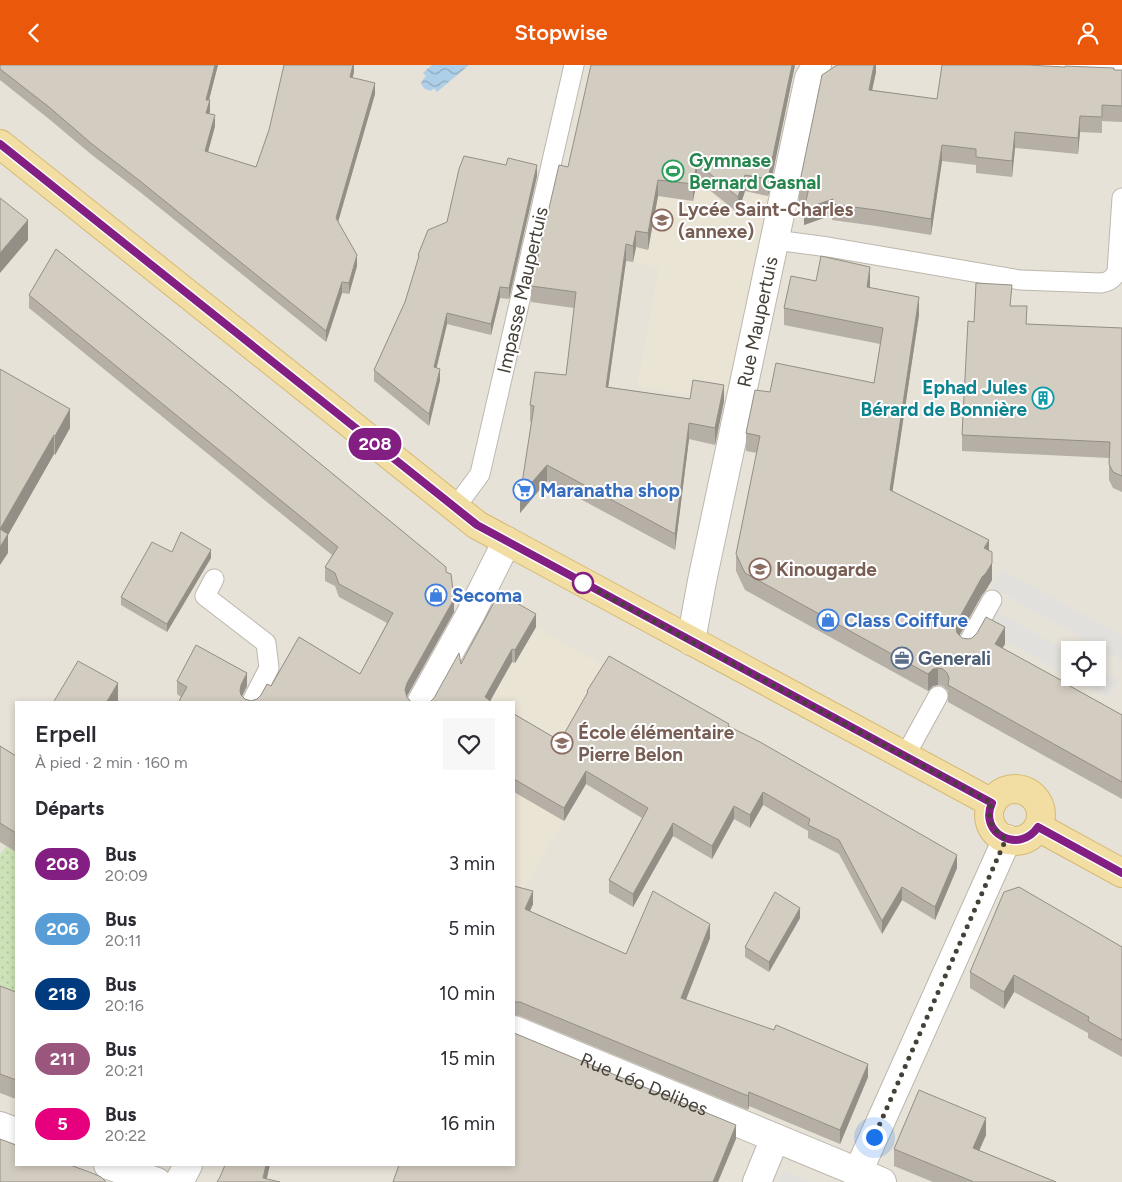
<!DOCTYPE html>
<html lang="fr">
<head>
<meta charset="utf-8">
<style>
  :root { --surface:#fff; --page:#f7f7f7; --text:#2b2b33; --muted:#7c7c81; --accent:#ea580c }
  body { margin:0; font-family:Figtree,sans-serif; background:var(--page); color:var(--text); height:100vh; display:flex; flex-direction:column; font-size:19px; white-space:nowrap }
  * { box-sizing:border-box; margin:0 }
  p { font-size:16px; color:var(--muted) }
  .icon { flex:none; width:28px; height:28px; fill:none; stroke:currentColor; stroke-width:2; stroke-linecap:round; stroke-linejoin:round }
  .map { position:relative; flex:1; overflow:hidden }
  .panel { position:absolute; left:15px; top:636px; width:500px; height:465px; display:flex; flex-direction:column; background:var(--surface); border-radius:0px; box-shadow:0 2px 8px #0003 }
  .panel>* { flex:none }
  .badge { padding:0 10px; border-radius:16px; font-size:18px; line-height:32px }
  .controls { position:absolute; left:1061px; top:576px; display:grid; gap:10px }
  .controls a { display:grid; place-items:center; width:45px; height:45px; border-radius:0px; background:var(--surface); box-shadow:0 2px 8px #0003; font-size:25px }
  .you { position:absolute; width:25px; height:25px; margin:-12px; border:4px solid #fff; border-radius:50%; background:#1a73e8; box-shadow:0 0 0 8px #1a73e833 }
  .map>.badge { position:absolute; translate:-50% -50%; box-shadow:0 0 0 2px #fff }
  h2 { padding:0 20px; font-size:19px; line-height:45px }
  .round { display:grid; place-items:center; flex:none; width:52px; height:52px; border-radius:0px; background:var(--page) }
  .headline { display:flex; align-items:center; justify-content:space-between; height:85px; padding:0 20px }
  h1 { font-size:24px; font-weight:600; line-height:38px }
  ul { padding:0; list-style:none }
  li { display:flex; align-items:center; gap:15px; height:65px; padding:0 20px }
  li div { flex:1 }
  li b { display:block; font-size:19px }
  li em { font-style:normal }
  li .badge { min-width:55px; font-weight:700; text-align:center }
  header { display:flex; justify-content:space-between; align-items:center; height:65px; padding:0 20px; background:var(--accent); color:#fff; font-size:22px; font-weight:600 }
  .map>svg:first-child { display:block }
  .residential { fill:#e6e2d8; fill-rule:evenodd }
  .education { fill:#eae4d5 }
  .grass { fill:url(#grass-dots) }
  .parking { fill:#e1e0dd }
  .water { fill:url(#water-waves) }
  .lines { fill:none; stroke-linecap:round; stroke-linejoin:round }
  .lane-casing { stroke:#bdb7ad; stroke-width:21 }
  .street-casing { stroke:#bdb7ad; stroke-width:30 }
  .primary-casing { stroke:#d6ba74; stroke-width:30 }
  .lane { stroke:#fff; stroke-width:19 }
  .street { stroke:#fff; stroke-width:28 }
  .primary { stroke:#f2dda2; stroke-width:28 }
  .wall { fill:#b5afa5 }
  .shaded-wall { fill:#948f86 }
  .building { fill:#d3ccc0; stroke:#948f86 }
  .line-casing { stroke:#fff; stroke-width:11 }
  .line { stroke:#831f82; stroke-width:8 }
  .walk { stroke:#454038; stroke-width:5; stroke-dasharray:0 9 }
  .stop-dot { fill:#fff; stroke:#831f82; stroke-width:2.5 }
  .labels { text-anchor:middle; stroke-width:4; stroke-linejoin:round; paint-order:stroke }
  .leisure-label { font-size:19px; font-weight:bold; fill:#27864d; stroke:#fff; text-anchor:start }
  .education-label { font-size:19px; font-weight:bold; fill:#785e54; stroke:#fff; text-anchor:start }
  .street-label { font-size:19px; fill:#454038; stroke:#fff }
  .culture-label { font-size:19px; font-weight:bold; fill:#0d838f; stroke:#fff; text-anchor:end }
  .shop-label { font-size:19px; font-weight:bold; fill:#366cbe; stroke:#fff; text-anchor:start }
  .service-label { font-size:19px; font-weight:bold; fill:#4e5e75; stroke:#fff; text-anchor:start }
</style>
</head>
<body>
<header><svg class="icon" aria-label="back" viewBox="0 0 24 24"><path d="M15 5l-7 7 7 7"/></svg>Stopwise<svg class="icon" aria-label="person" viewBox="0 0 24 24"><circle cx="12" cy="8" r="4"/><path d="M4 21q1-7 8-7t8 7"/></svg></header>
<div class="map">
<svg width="1122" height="1117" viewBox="0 0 1122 1117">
  <defs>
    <pattern id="grass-dots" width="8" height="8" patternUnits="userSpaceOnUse" patternTransform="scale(1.25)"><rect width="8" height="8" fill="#cee2b7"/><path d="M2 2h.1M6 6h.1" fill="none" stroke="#b2c39e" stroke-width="1.8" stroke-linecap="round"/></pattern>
    <pattern id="water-waves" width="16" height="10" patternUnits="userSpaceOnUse" patternTransform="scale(1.25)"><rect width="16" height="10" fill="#adcfe8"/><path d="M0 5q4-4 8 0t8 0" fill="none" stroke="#8fa9bd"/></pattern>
  </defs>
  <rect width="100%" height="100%" fill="#f2f0e9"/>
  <path class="residential" d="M 0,0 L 1122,0 L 1122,1117 L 0,1117 ZM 1070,585 L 1098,585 L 1098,612 L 1070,612 ZM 16,638 L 514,638 L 514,1100 L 16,1100 Z"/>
  <g class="education">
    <polygon points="595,0 795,0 727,337 637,321 659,203 607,191"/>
    <polygon points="536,562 643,624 517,835 514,835 514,638 446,638"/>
  </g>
  <polygon class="grass" points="6,781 16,787 16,945 0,939 0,790"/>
  <g class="parking">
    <polygon points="1001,504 1122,571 1122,595 991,522"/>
    <polygon points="995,546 1070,588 1070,612 985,564"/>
    <polygon points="1098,604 1119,615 1108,633 1071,613 1098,612"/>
    <polygon points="783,1106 810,1117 778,1117"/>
  </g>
  <polygon class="water" points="432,0 469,0 437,27 434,23 431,26 425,24 421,19 422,16 426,11 423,8"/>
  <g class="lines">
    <g class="lane-casing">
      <g id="lane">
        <path d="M 775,175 L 828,182 L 1020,215 L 1101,218 C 1109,217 1113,214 1117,207 L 1122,133"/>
        <polyline points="455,443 480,409 574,0"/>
        <polyline points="214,514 205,531 266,578 269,603 251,638"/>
        <polyline points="967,580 992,535"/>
        <polyline points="905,691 938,631"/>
      </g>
    </g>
    <g class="street-casing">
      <g id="street">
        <polyline points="1043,0 1122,4"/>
        <path id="s1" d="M 691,576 L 702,516 L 809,13 L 817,0"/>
        <polyline points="421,638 470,550 507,476"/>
        <path id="s2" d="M 514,965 L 882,1117"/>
        <polyline points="0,1061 16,1067"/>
        <polyline points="108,1100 157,1117"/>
        <polyline points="858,1107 1007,774"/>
        <polyline points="179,1117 188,1100"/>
        <polyline points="757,1117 775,1073"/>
      </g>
    </g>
    <g class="primary-casing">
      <g id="primary">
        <polyline points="0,79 477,460 992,738"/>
        <circle cx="1015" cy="750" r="26"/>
        <polyline points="1038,762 1122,808"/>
      </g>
    </g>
    <use href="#lane" class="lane"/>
    <use href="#street" class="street"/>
    <use href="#primary" class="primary"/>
  </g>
  <g class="wall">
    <polygon points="0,0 218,0 209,35 210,46 209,49 215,61 208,87 256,102 354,0 354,7 352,13 375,29 338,157 357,201 349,229 342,228 326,277 140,127 92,90 49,54 0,15"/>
    <polygon points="795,0 768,131 745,126 738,148 697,115 693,136 658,131 648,185 636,182 633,197 626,196 608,322 690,334 724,336 715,380 689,374 675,485 547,416 520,448 531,357 530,356 530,340 566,310 574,243 531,237 531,221 568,102"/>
    <polygon points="876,0 876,7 872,25 937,34 1114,5 1122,5 1122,57 1102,56 1102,68 1080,67 1078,89 1015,83 1012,112 976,108 976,100 942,96 931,170 876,161 832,155 832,150 804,160 806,138 799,137 799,121"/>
    <polygon points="537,111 509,234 500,233 491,270 447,259 436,303 440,315 429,361 374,316 374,305 405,237 418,196 418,190 447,157"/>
    <polygon points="56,184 232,326 446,502 446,507 451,509 454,534 454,547 407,631 407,632 412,638 178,638 181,632 177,629 177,616 196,580 247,608 247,621 242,631 245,634 251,636 257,634 261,630 267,619 271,621 299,572 360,609 387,558 339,532 335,521 325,516 325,502 332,490 29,243 29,230"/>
    <polygon points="816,216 870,219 870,223 919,250 892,427 989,486 992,515 986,525 982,530 959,570 962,573 1005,579 1002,583 1122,650 1122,734 948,637 948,626 943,621 938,620 933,621 928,626 745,525 736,506 736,489 757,388 746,386 746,368 770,327 874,318 880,279 784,260 784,243"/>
    <polygon points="1011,241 1027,259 1122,263 1122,427 1113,423 1109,415 1109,393 962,386 962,370 974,257"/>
    <polygon points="0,304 70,363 55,390 54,389 8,470 8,488"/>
    <polygon points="172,487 211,493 167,567 121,540 121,532"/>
    <polygon points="536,562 515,598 512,597 490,636 434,633 461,599"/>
    <polygon points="587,626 729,661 957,803 935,855 902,835 882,869 839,789 808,773 808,766 763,740 750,763 734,754 712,794 673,771 633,842 609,828 609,815 642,753 586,719 564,756 514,727 514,649 560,676 587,630"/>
    <polygon points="0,681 16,691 16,787 0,777"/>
    <polygon points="514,821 533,839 530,846 626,889 710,873 686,935 868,1012 840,1079 749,1041 748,1045 520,951 514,950"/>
    <polygon points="800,853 769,907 745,892 745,882"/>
    <polygon points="1122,882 1122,992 1088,973 1088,968 1014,927 1004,944 970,923 970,907"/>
    <polygon points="0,921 16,927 16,1034 0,1028"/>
    <polygon points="986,1070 979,1085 1056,1117 933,1117 894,1101 894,1084"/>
  </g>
  <g class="shaded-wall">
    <polygon points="215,0 218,0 206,46 206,35"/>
    <polygon points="353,0 354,0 354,7 350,23 350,12"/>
    <polygon points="792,0 795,0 768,131 768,114"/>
    <polygon points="874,0 876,0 876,7 869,40 869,25"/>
    <polygon points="375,18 375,29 336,164 336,153"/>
    <polygon points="210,35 210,46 206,59 206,48"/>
    <polygon points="215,50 215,61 205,98 205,86"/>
    <polygon points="1080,51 1080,67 1078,89 1078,73"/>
    <polygon points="1015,67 1015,83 1012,112 1012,96"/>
    <polygon points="942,80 942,96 931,170 931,154"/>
    <polygon points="697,98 697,115 693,136 693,119"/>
    <polygon points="537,100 537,111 509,234 509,223"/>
    <polygon points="745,110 745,126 738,148 738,132"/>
    <polygon points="658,115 658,131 648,185 648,168"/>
    <polygon points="833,134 832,139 832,150 804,160 804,144"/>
    <polygon points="28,155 28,175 0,208 0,188"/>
    <polygon points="636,166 636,182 633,197 633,181"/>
    <polygon points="626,179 626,196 606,338 606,322"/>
    <polygon points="357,190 357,201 349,229 349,218"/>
    <polygon points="870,202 870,219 867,239 867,222"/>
    <polygon points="342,217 342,228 326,277 326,266"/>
    <polygon points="500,222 500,233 491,270 491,259"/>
    <polygon points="919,232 919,250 890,443 890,425"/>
    <polygon points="447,248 447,259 434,314 434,302"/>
    <polygon points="440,304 440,315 429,361 429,349"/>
    <polygon points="724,320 724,336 715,380 715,363"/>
    <polygon points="70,344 70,363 55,390 55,371"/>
    <polygon points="689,358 689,374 675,485 675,469"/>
    <polygon points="54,370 54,389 8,470 8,488 0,500 0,464"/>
    <polygon points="547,400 547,416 520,448 520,431"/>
    <polygon points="989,475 989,492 984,483"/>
    <polygon points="211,485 211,493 167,567 167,559"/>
    <polygon points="992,498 992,515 986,525 982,530 957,575 956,563 957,557 982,512"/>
    <polygon points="454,534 454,547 407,631 405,625 407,618"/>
    <polygon points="536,549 536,562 515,598 515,585"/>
    <polygon points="1005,562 1005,579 995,596 995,579"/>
    <polygon points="512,584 512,597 489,638 485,632"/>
    <polygon points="938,603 938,620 933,621 928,626 928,609 933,604"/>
    <polygon points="247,608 247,621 241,633 240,626 241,620"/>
    <polygon points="118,618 118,637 117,638 106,638"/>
    <polygon points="586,706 586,719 564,756 564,743"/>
    <polygon points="763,727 763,740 750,763 750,750"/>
    <polygon points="734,741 734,754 712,794 712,781"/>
    <polygon points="673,758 673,771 633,842 633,829"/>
    <polygon points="957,790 957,803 935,855 935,842"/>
    <polygon points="902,822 902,835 882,869 882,856"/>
    <polygon points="533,826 533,839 525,857 525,844"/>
    <polygon points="800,843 800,853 769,907 769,897"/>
    <polygon points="710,859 710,873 681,947 681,933"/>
    <polygon points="1014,910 1014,927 1004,944 1004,927"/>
    <polygon points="868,999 868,1012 840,1079 840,1065"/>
    <polygon points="749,1027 749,1041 748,1045 748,1031"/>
    <polygon points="986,1053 986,1070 973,1100 973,1083"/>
    <polygon points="736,1060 736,1074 718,1117 713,1117"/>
    <polygon points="266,1100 270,1100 266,1117 263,1113"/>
  </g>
  <g class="building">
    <polygon points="0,0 215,0 206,35 210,35 206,48 215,50 205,86 256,102 269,65 284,0 353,0 350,12 375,18 336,153 357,190 349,218 342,217 326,266 140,116 92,79 49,42 0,4"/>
    <polygon points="591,0 792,0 768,114 745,110 738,132 697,98 693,119 658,115 648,168 636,166 633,181 626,179 606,322 690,334 693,315 724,320 715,363 689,358 675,469 547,400 520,431 534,341 530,340 535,307 566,310 576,227 531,221 559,100 568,102"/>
    <polygon points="837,0 874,0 869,25 937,34 942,0 1028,0 1065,2 1065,1 1114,3 1114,5 1122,5 1122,41 1102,40 1102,52 1080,51 1078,73 1015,67 1012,96 976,92 976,84 942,80 931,154 876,145 832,139 833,134 804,144 809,123 799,121 822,10"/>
    <polygon points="464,91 506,100 508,93 537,100 509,223 500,222 491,259 447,248 434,302 440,304 429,349 374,305 405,237 419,191 418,190 428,165 447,157 459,104"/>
    <polygon points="0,133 28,155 0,188"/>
    <polygon points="56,184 232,326 446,502 446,507 451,509 454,534 407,618 405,625 407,632 412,638 178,638 187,622 177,616 196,580 247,608 241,620 240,626 241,630 245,634 251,636 257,634 261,630 267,619 271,621 299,572 360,609 393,548 339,519 335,508 325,502 338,482 29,230"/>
    <polygon points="821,191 870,202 867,222 919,232 890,425 989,475 984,483 992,487 992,498 986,508 982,512 957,557 956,563 957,568 962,573 968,574 972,573 977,568 986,552 1005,562 995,579 1068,619 1068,620 1122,650 1122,717 948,620 949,613 947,608 943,604 938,603 933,604 928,609 745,508 736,489 760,371 746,368 755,325 770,327 776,298 874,318 883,263 784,243 791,211 816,216"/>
    <polygon points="976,218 1012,220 1010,241 1027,241 1026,259 1122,263 1122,411 1113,407 1109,399 1110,377 962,370 968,256 974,257"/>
    <polygon points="0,304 70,344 55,371 54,370 0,464"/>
    <polygon points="0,464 8,469 0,482"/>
    <polygon points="181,467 211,485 167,559 121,532 152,477 172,487"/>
    <polygon points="499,528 536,549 515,585 512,584 485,632 493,638 429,638 434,633 459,588 461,599"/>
    <polygon points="609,591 729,659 728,661 760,677 957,790 935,842 902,822 882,856 839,775 808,760 810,754 763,727 750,750 734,741 712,781 673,758 633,829 609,815 648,743 586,706 564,743 514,714 514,649 560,676 588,627 587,626"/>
    <polygon points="78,596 118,618 106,638 53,638"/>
    <polygon points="0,681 16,691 16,768 0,758"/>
    <polygon points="514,821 533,826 525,844 626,889 653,826 710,859 681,933 774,965 776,960 868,999 840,1065 749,1027 748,1031 520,937 514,937"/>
    <polygon points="1019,822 1122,882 1122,975 1088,956 1089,952 1014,910 1004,927 970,907 1004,827"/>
    <polygon points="775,827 800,843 769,897 745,882"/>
    <polygon points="0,921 16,927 16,1015 0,1009"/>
    <polygon points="514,968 736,1060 713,1117 393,1117 399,1100 514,1100"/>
    <polygon points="919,1025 986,1053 973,1083 1056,1117 974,1117 894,1084"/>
    <polygon points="0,1074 16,1080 16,1100 70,1100 92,1108 101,1112 106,1117 0,1117"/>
    <polygon points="225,1100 266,1100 263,1113 280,1117 217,1117 220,1112"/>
  </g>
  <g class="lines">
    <g class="line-casing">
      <path id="line" d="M 0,79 L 477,460 L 992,738 C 978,768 1019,790 1038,762 L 1122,808"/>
    </g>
    <use href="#line" class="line"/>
    <path class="walk" d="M 583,518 L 992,738 C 985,753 993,766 1006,774 L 874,1072"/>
  </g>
  <defs>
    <g id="stadium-ring" transform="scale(1.125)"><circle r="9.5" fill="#fff" stroke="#2e9e5b" stroke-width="1.5"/><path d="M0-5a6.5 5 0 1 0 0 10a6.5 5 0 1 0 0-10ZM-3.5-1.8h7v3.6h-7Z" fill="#2e9e5b"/></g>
    <g id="school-ring" transform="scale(1.125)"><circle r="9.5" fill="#fff" stroke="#8d6e63" stroke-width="1.5"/><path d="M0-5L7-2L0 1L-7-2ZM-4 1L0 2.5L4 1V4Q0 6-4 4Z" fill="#8d6e63"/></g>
    <g id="building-ring" transform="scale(1.125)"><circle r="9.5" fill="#fff" stroke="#0f9aa8" stroke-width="1.5"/><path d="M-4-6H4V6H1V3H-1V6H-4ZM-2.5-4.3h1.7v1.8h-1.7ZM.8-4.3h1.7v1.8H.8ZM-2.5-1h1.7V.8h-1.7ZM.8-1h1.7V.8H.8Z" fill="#0f9aa8"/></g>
    <g id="supermarket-ring" transform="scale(1.125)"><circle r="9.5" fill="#fff" stroke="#3f7fe0" stroke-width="1.5"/><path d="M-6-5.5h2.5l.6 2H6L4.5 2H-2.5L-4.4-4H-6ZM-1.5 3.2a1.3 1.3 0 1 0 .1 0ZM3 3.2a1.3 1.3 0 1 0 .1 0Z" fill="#3f7fe0"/></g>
    <g id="shop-ring" transform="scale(1.125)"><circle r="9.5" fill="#fff" stroke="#3f7fe0" stroke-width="1.5"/><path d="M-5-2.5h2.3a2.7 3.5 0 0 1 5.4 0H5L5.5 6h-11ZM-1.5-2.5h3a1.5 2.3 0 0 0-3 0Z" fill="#3f7fe0"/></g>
    <g id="office-ring" transform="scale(1.125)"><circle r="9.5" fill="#fff" stroke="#5c6f8a" stroke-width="1.5"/><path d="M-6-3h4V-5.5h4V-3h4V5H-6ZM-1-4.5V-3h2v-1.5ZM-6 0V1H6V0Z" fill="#5c6f8a"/></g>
  </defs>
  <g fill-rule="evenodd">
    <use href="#stadium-ring" x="673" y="106"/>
    <use href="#school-ring" x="662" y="155"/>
    <use href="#building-ring" x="1043" y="333"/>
    <use href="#supermarket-ring" x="524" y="425"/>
    <use href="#school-ring" x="760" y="504"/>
    <use href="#shop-ring" x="436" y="530"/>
    <use href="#shop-ring" x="828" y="555"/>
    <use href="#office-ring" x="902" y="593"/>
    <use href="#school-ring" x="562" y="678"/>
  </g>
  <circle class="stop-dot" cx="583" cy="518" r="10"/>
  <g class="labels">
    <g class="leisure-label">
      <text x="689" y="102">Gymnase<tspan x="689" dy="22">Bernard Gasnal</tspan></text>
    </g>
    <g class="education-label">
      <text x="678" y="151">Lycée Saint-Charles<tspan x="678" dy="22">(annexe)</tspan></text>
      <text x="776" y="511">Kinougarde</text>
      <text x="578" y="674">École élémentaire<tspan x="578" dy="22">Pierre Belon</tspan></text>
    </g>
    <g class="street-label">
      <text transform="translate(522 225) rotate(-77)" y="7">Impasse Maupertuis</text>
      <text dy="7" stroke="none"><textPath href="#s1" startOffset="326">Rue Maupertuis</textPath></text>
      <text dy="7" stroke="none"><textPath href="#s2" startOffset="141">Rue Léo Delibes</textPath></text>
    </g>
    <g class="culture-label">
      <text x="1027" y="329">Ephad Jules<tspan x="1027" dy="22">Bérard de Bonnière</tspan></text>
    </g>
    <g class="shop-label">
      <text x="540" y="432">Maranatha shop</text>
      <text x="452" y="537">Secoma</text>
      <text x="844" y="562">Class Coiffure</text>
    </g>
    <g class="service-label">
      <text x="918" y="600">Generali</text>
    </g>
  </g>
</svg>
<div class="controls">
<a><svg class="icon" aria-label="locate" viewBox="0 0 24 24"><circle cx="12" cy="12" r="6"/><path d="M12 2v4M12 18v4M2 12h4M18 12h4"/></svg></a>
</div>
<div class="you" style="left:874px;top:1072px"></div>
<b class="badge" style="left:375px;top:379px;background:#831f82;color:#fff">208</b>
<section class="panel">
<div class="headline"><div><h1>Erpell</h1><p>À pied · 2 min · 160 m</p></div><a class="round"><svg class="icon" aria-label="heart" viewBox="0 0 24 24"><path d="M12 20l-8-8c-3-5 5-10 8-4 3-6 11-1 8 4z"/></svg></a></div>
<h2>Départs</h2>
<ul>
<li><span class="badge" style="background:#831f82;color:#fff">208</span><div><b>Bus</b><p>20:09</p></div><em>3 min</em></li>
<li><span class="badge" style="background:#589dd6;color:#fff">206</span><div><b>Bus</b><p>20:11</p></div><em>5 min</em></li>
<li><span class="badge" style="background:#003b80;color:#fff">218</span><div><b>Bus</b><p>20:16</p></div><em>10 min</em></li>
<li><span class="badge" style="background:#9b567e;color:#fff">211</span><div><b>Bus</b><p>20:21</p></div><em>15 min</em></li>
<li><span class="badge" style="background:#e6007e;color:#fff">5</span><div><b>Bus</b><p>20:22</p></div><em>16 min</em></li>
</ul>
</section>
</div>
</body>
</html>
